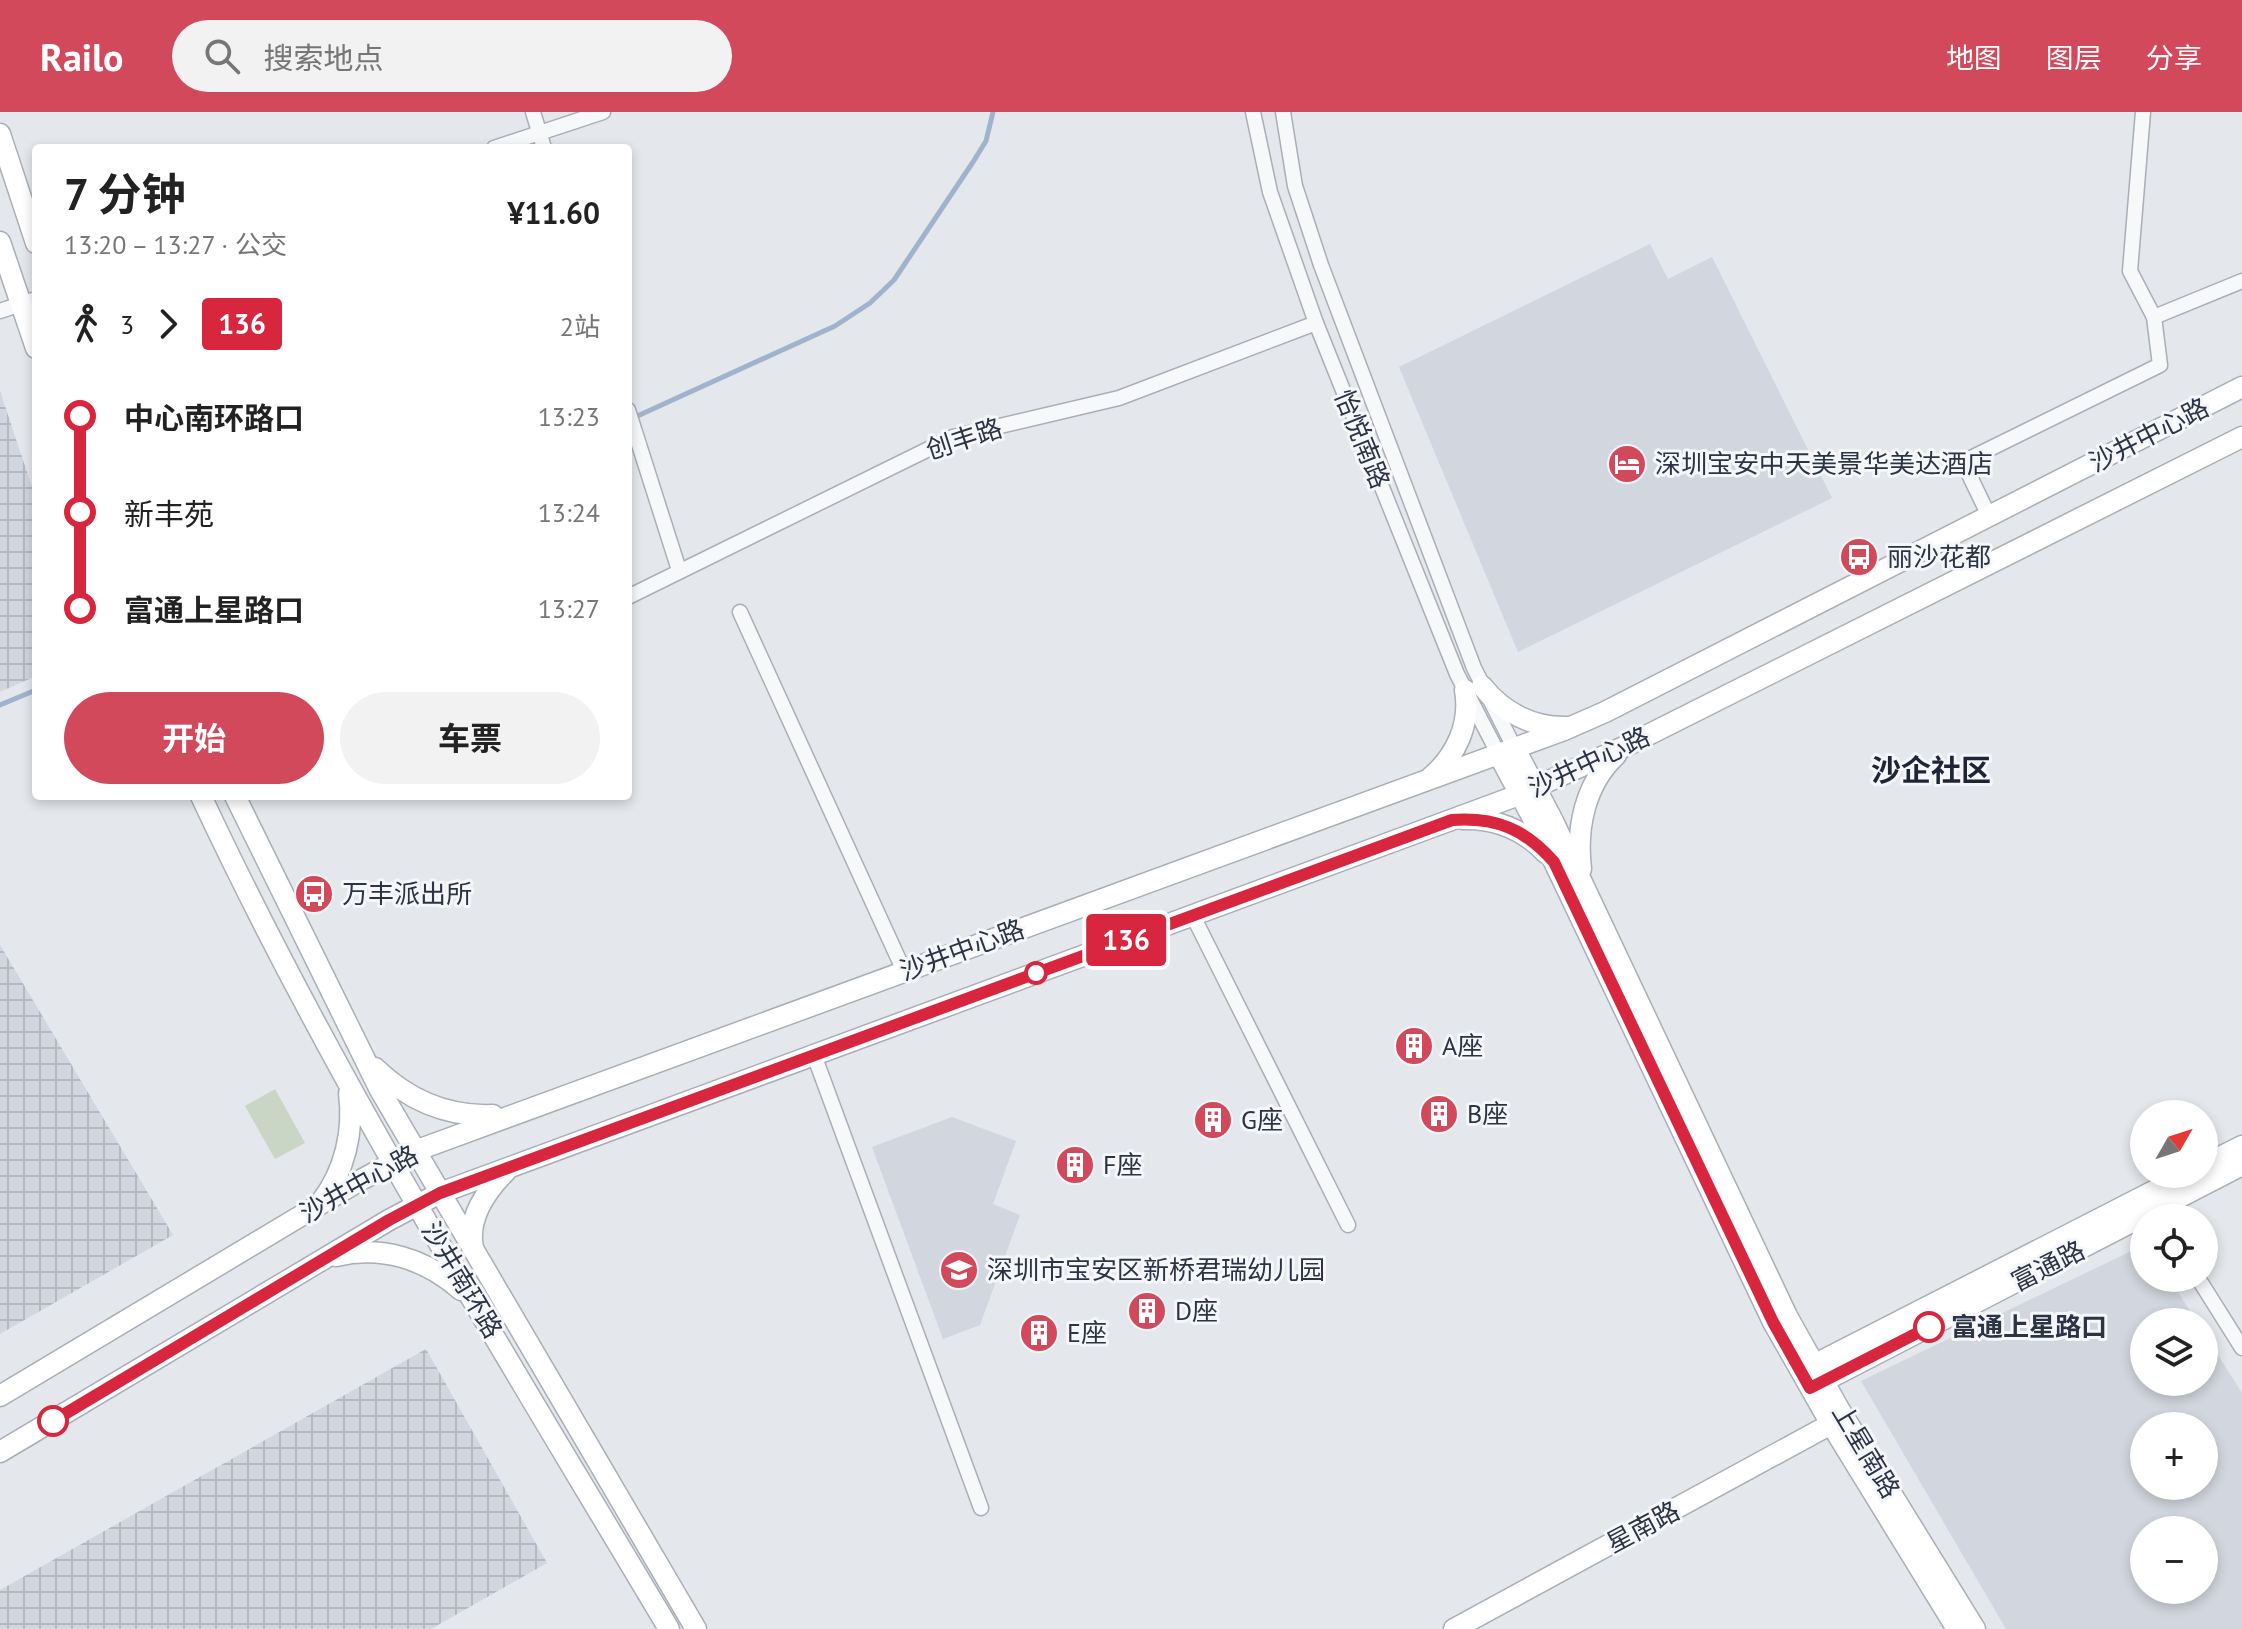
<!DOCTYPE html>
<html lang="zh">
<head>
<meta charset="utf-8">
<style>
  :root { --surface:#fff; --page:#f2f2f2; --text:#222; --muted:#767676; --accent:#d1495b }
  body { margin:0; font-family:"PT Sans","Noto Sans SC",sans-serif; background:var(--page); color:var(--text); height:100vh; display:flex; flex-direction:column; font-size:30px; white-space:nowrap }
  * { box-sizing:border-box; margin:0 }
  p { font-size:26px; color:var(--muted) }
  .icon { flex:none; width:44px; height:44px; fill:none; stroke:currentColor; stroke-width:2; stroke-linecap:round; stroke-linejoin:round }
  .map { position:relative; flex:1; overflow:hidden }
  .details { position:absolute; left:32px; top:32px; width:600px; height:656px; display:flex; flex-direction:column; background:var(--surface); border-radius:8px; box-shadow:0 4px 12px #0003 }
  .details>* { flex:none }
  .badge { padding:0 16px; border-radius:6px; font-size:28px; line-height:52px }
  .needle { width:52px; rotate:51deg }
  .buttons { position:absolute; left:2130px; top:988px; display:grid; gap:16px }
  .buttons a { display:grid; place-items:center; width:88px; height:88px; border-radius:50%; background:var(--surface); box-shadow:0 4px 12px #0003; font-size:40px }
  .map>.badge { position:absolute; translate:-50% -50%; box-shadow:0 0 0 4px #fff }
  .legs { display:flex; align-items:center; gap:12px; height:88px; padding:0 32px; font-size:26px }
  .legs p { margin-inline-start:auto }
  .head { display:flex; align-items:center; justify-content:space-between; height:136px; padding:0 32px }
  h1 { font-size:44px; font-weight:700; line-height:60px }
  .primary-button { display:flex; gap:16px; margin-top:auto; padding:16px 32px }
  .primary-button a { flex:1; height:92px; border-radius:48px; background:var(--accent); color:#fff; font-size:32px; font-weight:700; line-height:92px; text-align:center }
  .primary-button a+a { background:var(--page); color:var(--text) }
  ul { padding:0 32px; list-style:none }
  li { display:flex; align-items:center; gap:28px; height:96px; font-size:30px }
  li i { display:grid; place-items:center; width:12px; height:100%; margin:0 10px; background:currentColor }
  li i::after { content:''; width:20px; height:20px; margin:-10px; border:6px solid; border-radius:50%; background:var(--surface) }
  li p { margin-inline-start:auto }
  li:first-child i { background:linear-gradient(#0000 50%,currentColor 0) }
  li:last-child i { background:linear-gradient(currentColor 50%,#0000 0) }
  header { display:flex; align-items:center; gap:48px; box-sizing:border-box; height:112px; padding:0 40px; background:var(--accent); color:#fff }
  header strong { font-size:38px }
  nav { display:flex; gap:44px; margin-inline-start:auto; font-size:28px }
  .search { width:560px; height:72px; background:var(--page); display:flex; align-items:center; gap:20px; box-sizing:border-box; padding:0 28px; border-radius:44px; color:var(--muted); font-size:30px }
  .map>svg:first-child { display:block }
  .built { fill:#d2d6de; fill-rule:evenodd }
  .industrial { fill:url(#industrial-grid) }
  .grass { fill:#c9d6c5 }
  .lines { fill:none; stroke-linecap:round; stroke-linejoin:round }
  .stream { stroke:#9fb4cc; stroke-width:5 }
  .street-casing { stroke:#a9aeb7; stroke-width:17 }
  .secondary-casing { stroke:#a9aeb7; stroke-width:23 }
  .street { stroke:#f7f8fa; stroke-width:14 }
  .secondary { stroke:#fff; stroke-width:20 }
  .line-1-casing { stroke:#fff; stroke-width:18 }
  .line-1 { stroke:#d7263d; stroke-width:12 }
  .stop-1-dot { fill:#fff; stroke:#d7263d; stroke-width:4 }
  .labels { text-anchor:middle; stroke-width:6; stroke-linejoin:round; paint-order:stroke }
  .street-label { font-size:26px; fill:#2b3445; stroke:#f4f6f9 }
  .poi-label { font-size:26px; fill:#2b3445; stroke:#f4f6f9; text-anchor:start }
  .stop-label { font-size:26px; font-weight:bold; fill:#2b3445; stroke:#f4f6f9; text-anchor:start }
  .quarter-label { font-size:30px; font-weight:bold; fill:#1d2536; stroke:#f4f6f9 }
</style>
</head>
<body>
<header>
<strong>Railo</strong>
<div class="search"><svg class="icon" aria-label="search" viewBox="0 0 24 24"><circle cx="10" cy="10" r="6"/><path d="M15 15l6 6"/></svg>搜索地点</div>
<nav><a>地图</a><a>图层</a><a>分享</a></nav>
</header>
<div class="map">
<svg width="2242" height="1517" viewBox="0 0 2242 1517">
  <defs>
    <pattern id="industrial-grid" width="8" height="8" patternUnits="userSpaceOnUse" patternTransform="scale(2)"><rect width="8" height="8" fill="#d2d6de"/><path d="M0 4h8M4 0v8" fill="none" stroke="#b4b8c0"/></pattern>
  </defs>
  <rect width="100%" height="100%" fill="#e4e7ec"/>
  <g class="built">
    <polygon points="1650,132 1668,167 1712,145 1832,386 1518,540 1399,255"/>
    <polygon points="952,1005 1016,1029 993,1092 1020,1103 980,1213 943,1227 872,1035"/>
    <path d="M 2144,1133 L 2144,1166 L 2169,1166 L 2197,1210 L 2144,1210 L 2144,1270 L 2204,1270 L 2204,1221 L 2242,1281 L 2242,1517 L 2006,1517 L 1861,1269 ZM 2144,1314 L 2204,1314 L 2204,1374 L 2144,1374 ZM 2144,1418 L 2204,1418 L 2204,1478 L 2144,1478 Z"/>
  </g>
  <g class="industrial">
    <polygon points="0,279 36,387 36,564 0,580"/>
    <polygon points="0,833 173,1123 0,1222"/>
    <polygon points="426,1237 547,1451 431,1517 0,1517 0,1478"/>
  </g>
  <polygon class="grass" points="275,977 305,1031 275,1047 245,994"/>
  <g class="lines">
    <g class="stream">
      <polyline points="633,306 835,214 870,191 894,168 973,50 986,29 993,0"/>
      <polyline points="0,593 36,578"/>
    </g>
    <g class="street-casing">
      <g id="street">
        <polyline points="533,0 544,36"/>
        <polyline points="1253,0 1270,80 1316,211 1457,562 1499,643"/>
        <polyline points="1283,0 1295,74 1321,153 1474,556 1515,637"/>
        <polyline points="494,36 603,0"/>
        <polyline points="0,199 36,187"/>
        <polyline points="2154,205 2242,169"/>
        <polyline points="628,298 679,458"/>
        <polyline points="1989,404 1963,350 2160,253 2154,205 2130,159 2143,0"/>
        <polyline points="628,485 953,325 1119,286 1316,211"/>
        <polyline points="740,500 904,859"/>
        <polyline points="1193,804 1348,1113"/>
        <polyline points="814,943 981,1396"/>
        <polyline points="2198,1166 2242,1236"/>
      </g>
    </g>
    <g class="secondary-casing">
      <g id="secondary">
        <polyline points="0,22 36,131"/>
        <polyline points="0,130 36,236"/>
        <path d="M 1482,574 C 1503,601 1534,616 1567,615"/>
        <polyline points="1515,637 1553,709 1787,1204 1839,1297 1975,1517"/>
        <polyline points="1499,643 1538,716 1773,1210 1831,1312 1957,1517"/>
        <path d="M 1430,666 C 1456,644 1471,612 1465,578"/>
        <path d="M 201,684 C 336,973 506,1243 669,1517"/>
        <polyline points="235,684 380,978 696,1517"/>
        <path d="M 1463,707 C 1495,706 1524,718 1546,741"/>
        <path d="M 1581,757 C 1576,716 1585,672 1616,643"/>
        <path d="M 375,956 C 408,988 447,1005 493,1003"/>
        <polyline points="2204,1053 2242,1034"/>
        <path d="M 321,1090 C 345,1059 354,1019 349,981"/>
        <path d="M 473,1136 C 467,1106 486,1079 506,1059"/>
        <path d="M 336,1144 C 382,1133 426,1147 461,1178"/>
        <polyline points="1802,1259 2187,1062"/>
        <polyline points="1814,1274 2242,1053"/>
        <polyline points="0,1284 359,1069 415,1039 1564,618 1605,600 2242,275"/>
        <polyline points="0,1340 389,1108 440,1081 1516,684 1628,633 2242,325"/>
        <polyline points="1454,1517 1831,1312"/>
      </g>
    </g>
    <use href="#street" class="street"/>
    <use href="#secondary" class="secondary"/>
  </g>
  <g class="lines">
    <g class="line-1-casing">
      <path id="line-1" d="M 53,1309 L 389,1108 L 440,1081 L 1452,708 C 1496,705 1525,717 1554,750 L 1773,1210 L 1810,1276 L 1929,1215"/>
    </g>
    <use href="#line-1" class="line-1"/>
  </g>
  <defs>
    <g id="hotel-disc" transform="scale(2)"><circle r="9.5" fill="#d1495b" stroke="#f4f6f9"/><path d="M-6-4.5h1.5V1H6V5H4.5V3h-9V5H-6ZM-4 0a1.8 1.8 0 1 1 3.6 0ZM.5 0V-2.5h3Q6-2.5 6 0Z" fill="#fff"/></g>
    <g id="bus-disc" transform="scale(2)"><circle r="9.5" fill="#d1495b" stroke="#f4f6f9"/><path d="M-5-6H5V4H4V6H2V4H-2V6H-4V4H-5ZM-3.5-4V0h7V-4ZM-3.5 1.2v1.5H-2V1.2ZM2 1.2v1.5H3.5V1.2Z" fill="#fff"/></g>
    <g id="building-disc" transform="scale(2)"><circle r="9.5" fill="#d1495b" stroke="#f4f6f9"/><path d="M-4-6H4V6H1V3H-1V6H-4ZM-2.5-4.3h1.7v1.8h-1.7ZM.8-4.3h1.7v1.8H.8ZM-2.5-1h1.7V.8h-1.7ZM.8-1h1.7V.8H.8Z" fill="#fff"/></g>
    <g id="school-disc" transform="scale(2)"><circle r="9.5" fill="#d1495b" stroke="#f4f6f9"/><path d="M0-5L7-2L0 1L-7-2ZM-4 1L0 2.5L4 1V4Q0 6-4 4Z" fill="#fff"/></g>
  </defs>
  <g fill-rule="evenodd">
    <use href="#hotel-disc" x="1627" y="352"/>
    <use href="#bus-disc" x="1859" y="445"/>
    <use href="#bus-disc" x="314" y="782"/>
    <use href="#building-disc" x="1414" y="934"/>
    <use href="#building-disc" x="1439" y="1002"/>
    <use href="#building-disc" x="1213" y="1008"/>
    <use href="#building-disc" x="1075" y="1053"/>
    <use href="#school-disc" x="959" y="1158"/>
    <use href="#building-disc" x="1147" y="1199"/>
    <use href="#building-disc" x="1039" y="1221"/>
  </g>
  <g class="stop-1-dot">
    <circle cx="1036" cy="861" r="10"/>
    <circle cx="1929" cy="1215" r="14"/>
    <circle cx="53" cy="1309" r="14"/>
  </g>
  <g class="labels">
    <g class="street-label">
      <text transform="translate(2149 323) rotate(-27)" y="9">沙井中心路</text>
      <text transform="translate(964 327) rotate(-18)" y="9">创丰路</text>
      <text transform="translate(1362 327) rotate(68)" y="9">怡悦南路</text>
      <text transform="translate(1589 650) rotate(-25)" y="9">沙井中心路</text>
      <text transform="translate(962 838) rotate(-20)" y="9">沙井中心路</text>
      <text transform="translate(359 1072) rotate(-29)" y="9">沙井中心路</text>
      <text transform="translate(2048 1154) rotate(-27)" y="9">富通路</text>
      <text transform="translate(462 1168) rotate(59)" y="9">沙井南环路</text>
      <text transform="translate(1866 1339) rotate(59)" y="9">上星南路</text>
      <text transform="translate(1643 1415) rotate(-28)" y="9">星南路</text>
    </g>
    <g class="poi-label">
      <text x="1655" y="361">深圳宝安中天美景华美达酒店</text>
      <text x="1887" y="454">丽沙花都</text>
      <text x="342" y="791">万丰派出所</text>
      <text x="1442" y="943">A座</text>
      <text x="1467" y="1011">B座</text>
      <text x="1241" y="1017">G座</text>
      <text x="1103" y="1062">F座</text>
      <text x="987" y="1167">深圳市宝安区新桥君瑞幼儿园</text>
      <text x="1175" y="1208">D座</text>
      <text x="1067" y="1230">E座</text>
    </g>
    <g class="stop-label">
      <text x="1951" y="1224">富通上星路口</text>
    </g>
    <g class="quarter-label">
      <text x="1931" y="669">沙企社区</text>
    </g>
  </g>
</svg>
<div class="buttons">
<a><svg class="needle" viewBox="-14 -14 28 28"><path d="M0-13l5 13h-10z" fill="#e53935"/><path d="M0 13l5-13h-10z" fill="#767676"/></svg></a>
<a><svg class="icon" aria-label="locate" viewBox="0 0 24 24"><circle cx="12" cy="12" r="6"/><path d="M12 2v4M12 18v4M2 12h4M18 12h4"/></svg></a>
<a><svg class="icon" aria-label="layers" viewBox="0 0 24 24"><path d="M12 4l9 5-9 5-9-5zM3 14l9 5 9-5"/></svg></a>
<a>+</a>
<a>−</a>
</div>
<b class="badge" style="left:1126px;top:828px;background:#d7263d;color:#fff">136</b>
<section class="details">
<div class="head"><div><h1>7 分钟</h1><p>13:20 – 13:27 · 公交</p></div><b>¥11.60</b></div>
<div class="legs"><svg class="icon" aria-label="walk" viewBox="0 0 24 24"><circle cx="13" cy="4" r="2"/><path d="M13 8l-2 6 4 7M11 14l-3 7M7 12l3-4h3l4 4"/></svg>3<svg class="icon" aria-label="forward" viewBox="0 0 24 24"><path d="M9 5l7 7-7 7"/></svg><b class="badge" style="background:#d7263d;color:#fff">136</b><p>2站</p></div>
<ul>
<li><i style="color:#d7263d"></i><b>中心南环路口</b><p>13:23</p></li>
<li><i style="color:#d7263d"></i><span>新丰苑</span><p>13:24</p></li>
<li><i style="color:#d7263d"></i><b>富通上星路口</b><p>13:27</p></li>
</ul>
<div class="primary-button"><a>开始</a><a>车票</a></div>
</section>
</div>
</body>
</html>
